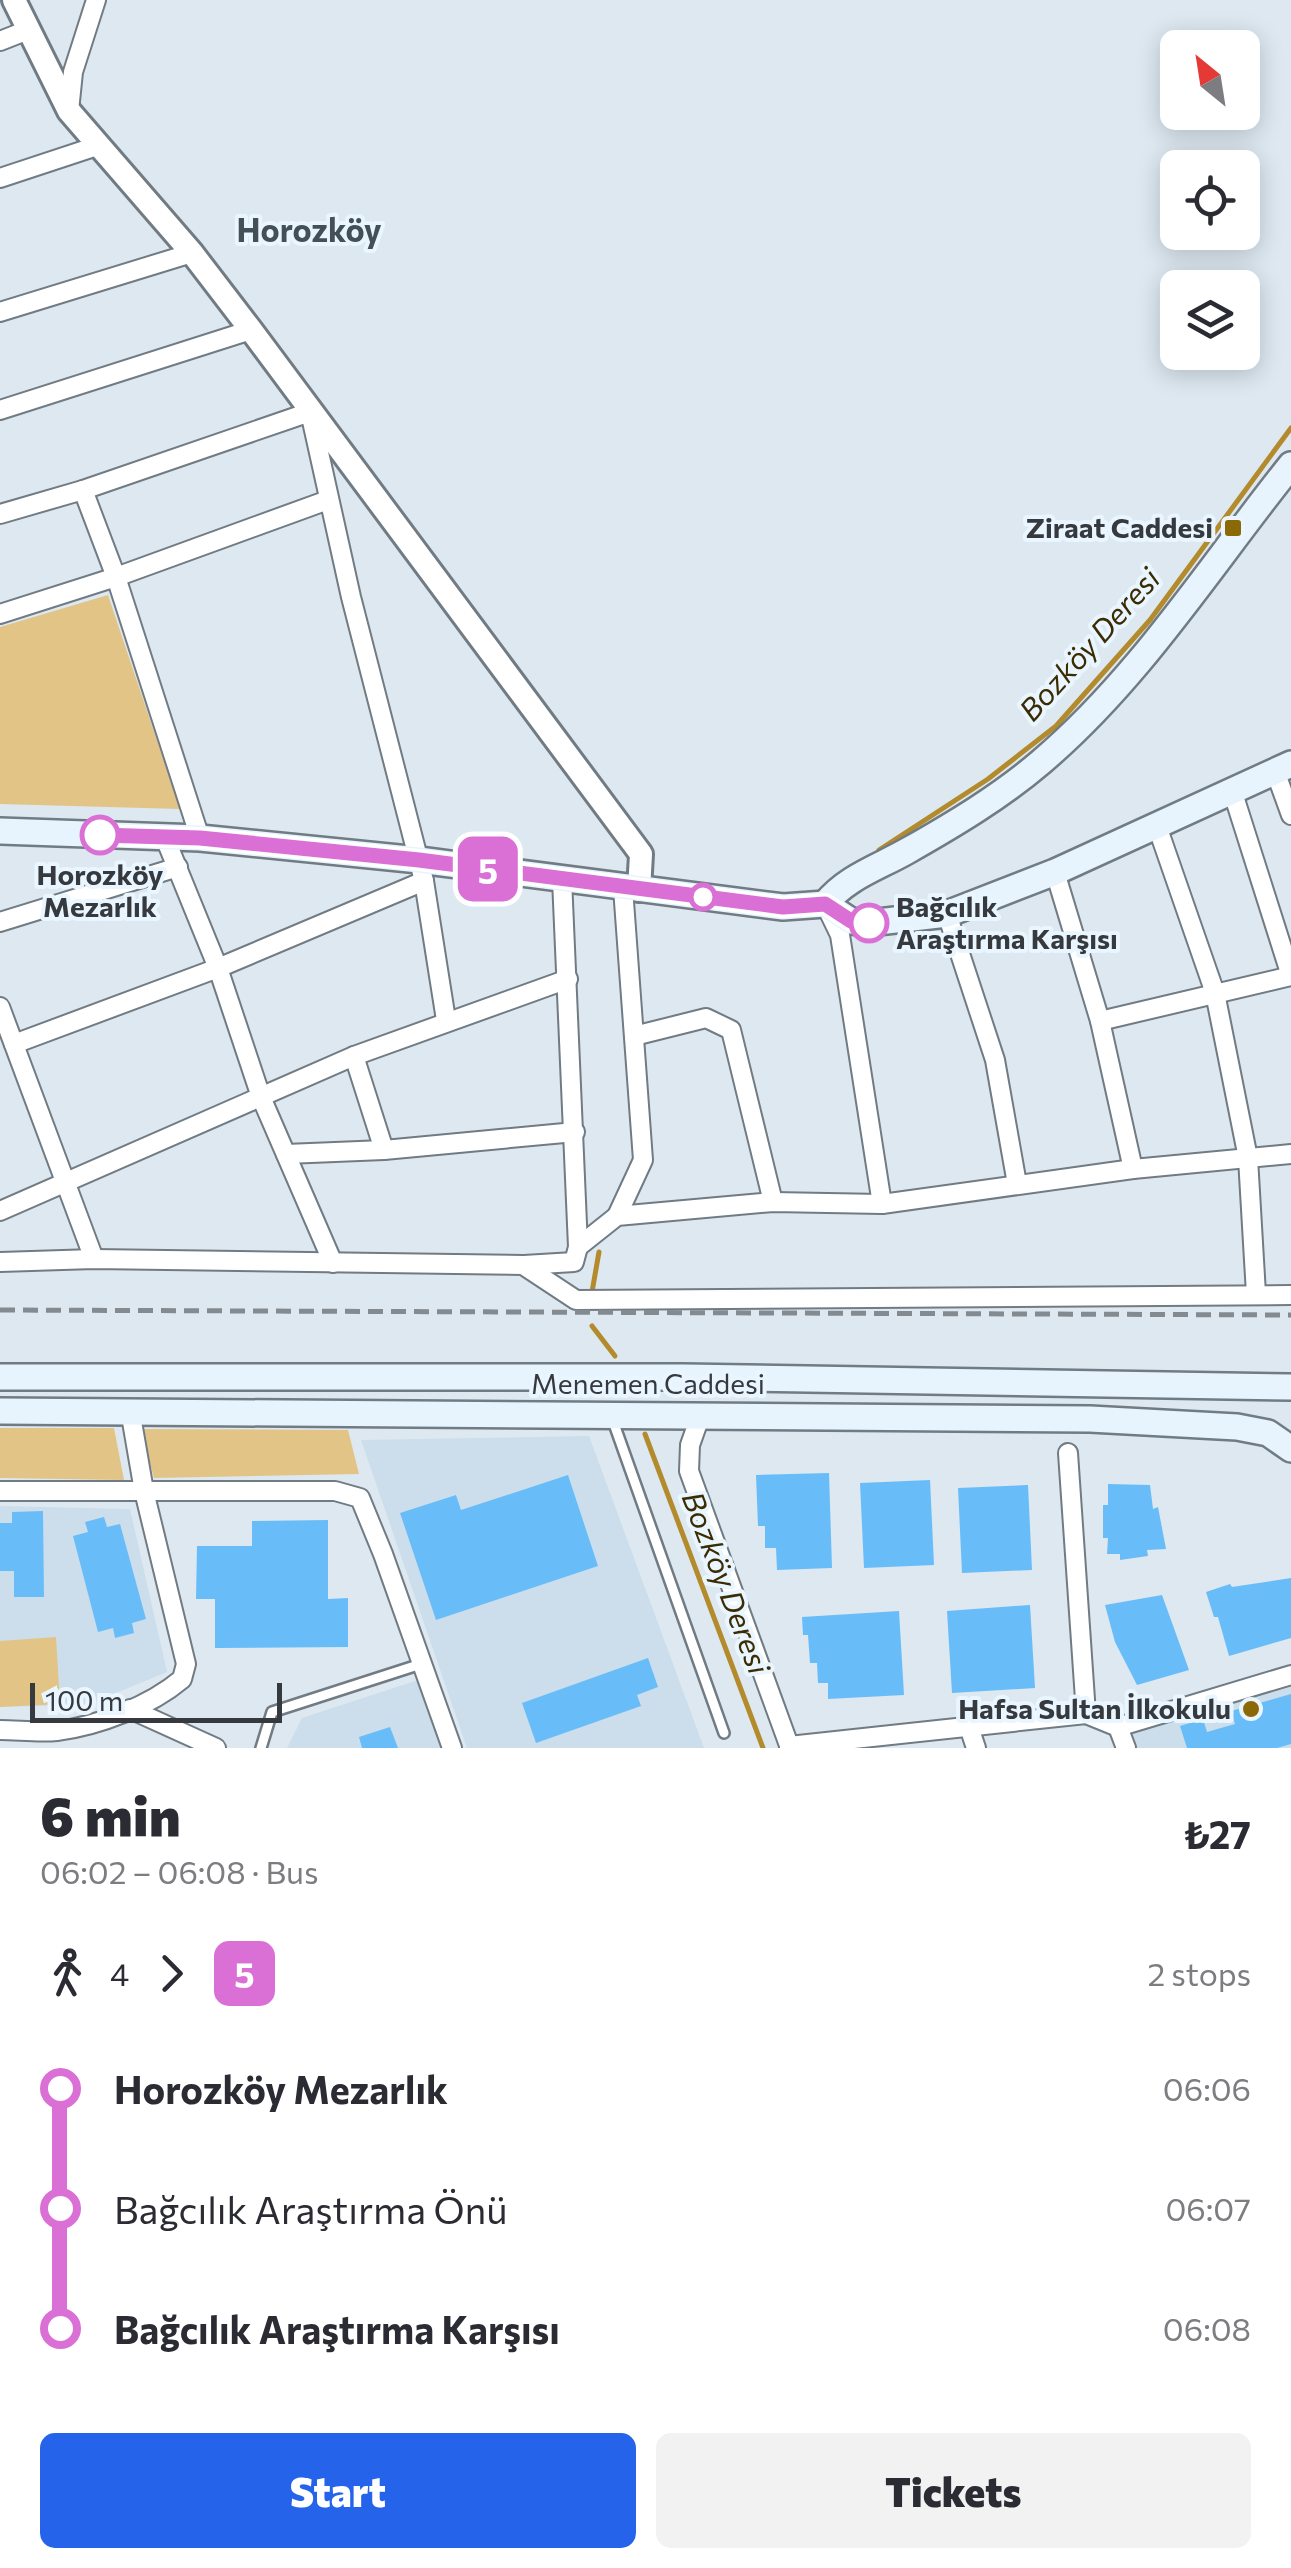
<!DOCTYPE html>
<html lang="en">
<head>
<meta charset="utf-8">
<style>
  :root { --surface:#fff; --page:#f2f2f3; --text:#2b2b33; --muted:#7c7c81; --accent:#2563eb }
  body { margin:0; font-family:Commissioner,sans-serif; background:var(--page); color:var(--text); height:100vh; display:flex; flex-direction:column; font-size:38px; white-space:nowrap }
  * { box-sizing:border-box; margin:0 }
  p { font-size:32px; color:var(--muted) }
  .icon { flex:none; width:55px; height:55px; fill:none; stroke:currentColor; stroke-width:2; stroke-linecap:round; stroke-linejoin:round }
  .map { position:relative; height:1748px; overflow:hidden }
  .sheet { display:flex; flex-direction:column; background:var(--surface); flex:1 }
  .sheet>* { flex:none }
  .badge { padding:0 20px; border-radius:15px; font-size:35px; line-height:65px }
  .needle { width:65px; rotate:330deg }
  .buttons { position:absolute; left:1160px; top:30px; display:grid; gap:20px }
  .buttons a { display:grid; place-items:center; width:100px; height:100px; border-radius:15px; background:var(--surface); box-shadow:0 5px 25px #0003; font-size:50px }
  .scale { position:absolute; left:30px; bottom:25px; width:252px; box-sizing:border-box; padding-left:10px; border:5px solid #363a3e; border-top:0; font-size:28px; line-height:35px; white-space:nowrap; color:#363a3e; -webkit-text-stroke:8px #eaf6ff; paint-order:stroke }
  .map>.badge { position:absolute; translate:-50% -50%; box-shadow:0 0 0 5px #fff }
  .legs { display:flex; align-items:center; gap:15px; height:110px; padding:0 40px; font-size:32px }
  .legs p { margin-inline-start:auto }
  .overview { display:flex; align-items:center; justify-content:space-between; height:170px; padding:0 40px }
  h1 { font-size:55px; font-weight:800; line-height:75px }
  .cta { display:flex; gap:20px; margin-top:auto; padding:20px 40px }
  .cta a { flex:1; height:115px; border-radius:15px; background:var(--accent); color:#fff; font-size:40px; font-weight:800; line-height:115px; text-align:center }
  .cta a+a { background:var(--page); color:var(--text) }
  ul { padding:0 40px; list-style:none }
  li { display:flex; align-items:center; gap:35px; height:120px; font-size:38px }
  li i { display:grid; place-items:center; width:15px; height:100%; margin:0 12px; background:currentColor }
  li i::after { content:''; width:25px; height:25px; margin:-12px; border:8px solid; border-radius:50%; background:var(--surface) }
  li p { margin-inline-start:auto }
  li:first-child i { background:linear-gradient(#0000 50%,currentColor 0) }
  li:last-child i { background:linear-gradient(currentColor 50%,#0000 0) }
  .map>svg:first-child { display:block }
  .built { fill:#ccdeeb }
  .green { fill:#e2c486 }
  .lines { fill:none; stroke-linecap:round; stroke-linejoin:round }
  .stream { stroke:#b38b2c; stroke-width:5 }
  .building { fill:#68bdf8 }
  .service-casing { stroke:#707b83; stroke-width:14 }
  .minor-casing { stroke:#707b83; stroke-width:22 }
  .tertiary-casing { stroke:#707b83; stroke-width:28 }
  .secondary-casing { stroke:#707b83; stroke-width:30 }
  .service { stroke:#fff; stroke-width:9 }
  .minor { stroke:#fff; stroke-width:18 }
  .tertiary { stroke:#fff; stroke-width:22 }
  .secondary { stroke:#e7f4fe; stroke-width:25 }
  .rail { stroke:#838a90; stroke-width:5; stroke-dasharray:15 8; stroke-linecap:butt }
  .line-1-casing { stroke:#fff; stroke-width:22 }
  .line-1 { stroke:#da70d6; stroke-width:15 }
  .poi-dot { fill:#8b6909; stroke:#eaf6ff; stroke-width:4 }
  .stop-1-dot { fill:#fff; stroke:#da70d6; stroke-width:5 }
  .labels { text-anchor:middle; stroke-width:8; stroke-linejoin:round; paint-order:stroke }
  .poi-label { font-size:28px; font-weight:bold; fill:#363a3e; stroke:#eaf6ff; text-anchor:end }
  .stop-label { font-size:28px; font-weight:bold; fill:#363a3e; stroke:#eaf6ff }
  .street-label { font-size:28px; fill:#363a3e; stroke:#eaf6ff }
  .water-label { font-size:30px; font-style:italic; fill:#3c2c03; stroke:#eaf6ff }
  .quarter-label { font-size:32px; font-weight:bold; fill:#454f56; stroke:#eaf6ff }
</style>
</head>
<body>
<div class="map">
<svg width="1291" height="1748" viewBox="0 0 1291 1748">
  <rect width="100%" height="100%" fill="#dde8f1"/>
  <g class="built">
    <polygon points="589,1436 704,1748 467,1748 361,1440"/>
    <polygon points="0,1506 130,1509 167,1672 87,1705 0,1707"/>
    <polygon points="418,1680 442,1748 287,1748 302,1718"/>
    <polygon points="1291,1685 1291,1748 1137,1748 1131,1733"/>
  </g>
  <g class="green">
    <polygon points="108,595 180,809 0,804 0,627"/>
    <polygon points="0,1428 114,1428 124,1480 0,1478"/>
    <polygon points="141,1429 348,1430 359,1474 154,1478"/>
    <polygon points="56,1637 60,1704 0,1707 0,1641"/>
  </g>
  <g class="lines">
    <g class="stream">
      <polyline points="879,850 988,779 1056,726 1150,620 1291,428"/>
      <polyline points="592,1292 599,1252"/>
      <polyline points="592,1326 615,1356"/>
      <polyline points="645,1434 763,1748"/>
    </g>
  </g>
  <g class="building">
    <polygon points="829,1473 832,1568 777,1570 776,1548 765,1548 765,1526 758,1526 756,1475"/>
    <polygon points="568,1475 598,1566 436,1620 400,1513 456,1495 461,1510"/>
    <polygon points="930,1480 934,1565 864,1568 860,1483"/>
    <polygon points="1108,1484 1150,1485 1153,1509 1158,1507 1166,1549 1147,1550 1148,1556 1120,1560 1120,1554 1107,1554 1108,1538 1103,1538 1103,1505 1108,1505"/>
    <polygon points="1028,1485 1032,1570 962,1573 958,1488"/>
    <polygon points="43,1511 44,1597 14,1597 14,1571 0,1571 0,1523 12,1523 12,1512"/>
    <polygon points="104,1517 107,1527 120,1524 146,1619 132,1623 134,1633 115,1638 113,1628 98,1632 73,1536 88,1532 85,1522"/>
    <polygon points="328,1520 328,1599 348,1598 348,1647 215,1648 215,1599 196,1599 197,1546 252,1546 252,1521"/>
    <polygon points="1291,1578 1291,1638 1229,1656 1218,1617 1214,1617 1206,1592 1230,1584 1232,1587"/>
    <polygon points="1162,1595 1189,1670 1137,1685 1115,1642 1105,1605"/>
    <polygon points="1030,1605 1035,1688 952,1693 947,1611"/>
    <polygon points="899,1611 904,1695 828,1699 828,1683 818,1683 817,1663 810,1663 808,1635 803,1635 802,1617"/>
    <polygon points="648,1658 658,1687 637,1695 641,1706 536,1743 522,1703"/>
    <polygon points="1291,1694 1291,1744 1277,1748 1187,1748 1180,1726 1203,1719 1207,1732 1235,1724 1231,1711"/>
    <polygon points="390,1727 398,1748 362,1748 359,1737"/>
  </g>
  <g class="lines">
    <g class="service-casing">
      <g id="service">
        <polyline points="613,1421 724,1733"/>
        <polyline points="261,1748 272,1712 421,1664"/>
      </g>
    </g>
    <g class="minor-casing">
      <g id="minor">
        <polyline points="0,41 28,30"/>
        <polyline points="69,111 73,72 96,0"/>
        <polyline points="0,178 97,146"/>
        <polyline points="0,312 192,253"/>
        <polyline points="0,410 251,330"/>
        <polyline points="83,490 116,577 200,838"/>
        <polyline points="0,514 83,490 310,412 351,597 424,881 446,1020"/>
        <polyline points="0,614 116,577 328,500"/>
        <polyline points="1275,771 1291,815"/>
        <polyline points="1157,826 1215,993 1248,1158 1256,1294"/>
        <polyline points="165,838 218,968 261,1097 333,1263"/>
        <polyline points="1055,872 1100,1021 1133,1169"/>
        <polyline points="826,906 840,935 882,1204"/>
        <polyline points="947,914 995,1060 1017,1184"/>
        <polyline points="0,922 178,867"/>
        <polyline points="0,1007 94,1259"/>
        <polyline points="1100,1021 1291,976 1232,790"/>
        <polyline points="634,1036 706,1018 731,1030 773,1202"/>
        <polyline points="14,1044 218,968 424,881"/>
        <polyline points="354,1056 384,1150"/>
        <polyline points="286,1154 384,1150 575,1132"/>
        <polyline points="0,1211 354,1056 568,979"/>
        <polyline points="617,1216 643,1160 623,888"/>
        <polyline points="578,1247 617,1216 773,1202 882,1204 1133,1169 1291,1154"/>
        <polyline points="0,1262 94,1259 523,1265 576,1300 1291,1295"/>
        <polyline points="524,1265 574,1262 578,1247 562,879"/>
        <polyline points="701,1414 690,1445 689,1471 790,1748"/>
        <polyline points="1068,1453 1086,1714"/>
        <polyline points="0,1491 335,1491 360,1498 383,1554 452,1748"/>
        <polyline points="130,1709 216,1748"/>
        <polyline points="969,1727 976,1748"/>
        <polyline points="1118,1727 1126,1748"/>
        <path d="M 0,1730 C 18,1730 38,1733 57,1731 C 98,1726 150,1706 182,1679 L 186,1664 L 144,1491 L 130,1410"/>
        <polyline points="789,1746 1086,1714 1118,1727 1291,1675"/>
      </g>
    </g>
    <g class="tertiary-casing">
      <polyline id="tertiary" points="14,0 69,111 192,253 251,330 641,854 639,890"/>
    </g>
    <g class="secondary-casing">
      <g id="secondary">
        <polyline points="0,831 200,838 419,860 783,907 825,904"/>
        <path d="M 825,904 C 847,877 877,868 907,851 C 953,825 1000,797 1041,762 C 1140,678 1210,566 1291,465"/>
        <polyline points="825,904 851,921 869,923 947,914 1055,872 1291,764"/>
        <polyline points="0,1377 684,1377 1291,1387"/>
        <polyline points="0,1411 1090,1419 1237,1427 1268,1433 1291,1449"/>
      </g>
    </g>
    <use href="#service" class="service"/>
    <use href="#minor" class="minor"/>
    <use href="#tertiary" class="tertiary"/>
    <use href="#secondary" class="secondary"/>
    <polyline class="rail" points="0,1310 1291,1315"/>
  </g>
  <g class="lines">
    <g class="line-1-casing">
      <polyline id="line-1" points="100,835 200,838 419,860 783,907 825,904 851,921 869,923"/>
    </g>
    <use href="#line-1" class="line-1"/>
  </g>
  <g class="poi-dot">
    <rect x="1223" y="518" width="20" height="20" rx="5"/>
    <circle cx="1251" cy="1709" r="10"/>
  </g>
  <g class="stop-1-dot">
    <circle cx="100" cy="835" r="18"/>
    <circle cx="703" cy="897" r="12"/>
    <circle cx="869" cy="923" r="18"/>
  </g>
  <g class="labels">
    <g class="poi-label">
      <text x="1213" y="538">Ziraat Caddesi</text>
      <text x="1231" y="1719">Hafsa Sultan İlkokulu</text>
    </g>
    <g class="stop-label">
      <text x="100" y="885">Horozköy<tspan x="100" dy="32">Mezarlık</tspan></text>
      <text x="896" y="917" text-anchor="start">Bağcılık<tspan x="896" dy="32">Araştırma Karşısı</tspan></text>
    </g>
    <g class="street-label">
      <text x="648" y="1394">Menemen Caddesi</text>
    </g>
    <g class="water-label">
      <text transform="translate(1090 645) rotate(-48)" y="10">Bozköy Deresi</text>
      <text transform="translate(725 1583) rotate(69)" y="10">Bozköy Deresi</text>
    </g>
    <g class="quarter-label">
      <text x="309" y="242">Horozköy</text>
    </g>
  </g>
</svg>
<div class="buttons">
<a><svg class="needle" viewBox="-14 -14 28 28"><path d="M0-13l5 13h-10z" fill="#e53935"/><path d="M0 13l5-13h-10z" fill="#7c7c81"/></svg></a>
<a><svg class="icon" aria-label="locate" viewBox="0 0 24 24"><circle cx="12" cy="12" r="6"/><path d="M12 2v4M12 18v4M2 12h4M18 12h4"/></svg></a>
<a><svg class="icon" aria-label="layers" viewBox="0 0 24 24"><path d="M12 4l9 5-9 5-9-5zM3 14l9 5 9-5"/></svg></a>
</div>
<div class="scale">100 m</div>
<b class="badge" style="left:488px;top:869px;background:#da70d6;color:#fff">5</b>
</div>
<section class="sheet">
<div class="overview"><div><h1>6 min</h1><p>06:02 – 06:08 · Bus</p></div><b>₺27</b></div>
<div class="legs"><svg class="icon" aria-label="walk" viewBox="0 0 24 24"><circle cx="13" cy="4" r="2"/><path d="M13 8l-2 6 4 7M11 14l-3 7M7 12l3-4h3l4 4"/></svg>4<svg class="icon" aria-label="forward" viewBox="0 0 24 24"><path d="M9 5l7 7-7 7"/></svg><b class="badge" style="background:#da70d6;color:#fff">5</b><p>2 stops</p></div>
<ul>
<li><i style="color:#da70d6"></i><b>Horozköy Mezarlık</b><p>06:06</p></li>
<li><i style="color:#da70d6"></i><span>Bağcılık Araştırma Önü</span><p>06:07</p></li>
<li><i style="color:#da70d6"></i><b>Bağcılık Araştırma Karşısı</b><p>06:08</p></li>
</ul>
<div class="cta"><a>Start</a><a>Tickets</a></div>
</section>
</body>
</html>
